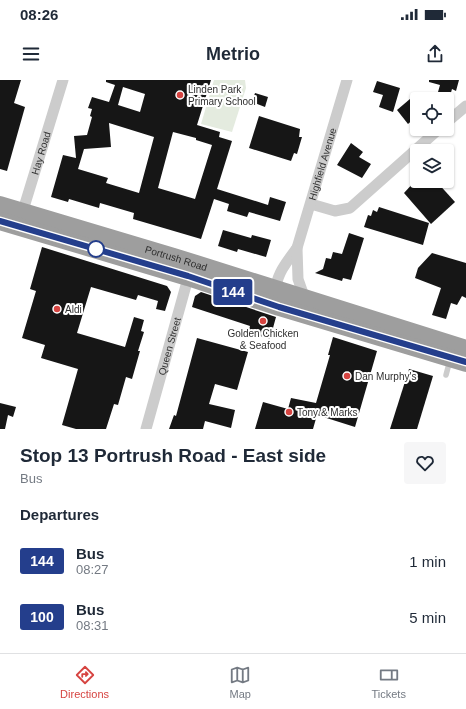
<!DOCTYPE html>
<html lang="en">
<head>
<meta charset="utf-8">
<style>
  :root { --surface:#fff; --page:#f6f6f7; --text:#1f2937; --muted:#747a83; --line:#e0e1e3; --accent:#d64441 }
  body { margin:0; font-family:Arial,sans-serif; background:var(--page); color:var(--text); height:100vh; display:flex; flex-direction:column; font-size:15px; white-space:nowrap }
  * { box-sizing:border-box; margin:0 }
  p { font-size:13px; color:var(--muted) }
  .icon { flex:none; width:22px; height:22px; fill:none; stroke:currentColor; stroke-width:2; stroke-linecap:round; stroke-linejoin:round }
  .map { position:relative; height:349px; overflow:hidden }
  .side { display:flex; flex-direction:column; background:var(--surface); flex:1 }
  .side>* { flex:none }
  .badge { padding:0 8px; border-radius:3px; font-size:14px; line-height:26px }
  .buttons { position:absolute; left:410px; top:12px; display:grid; gap:8px }
  .buttons a { display:grid; place-items:center; width:44px; height:44px; border-radius:4px; background:var(--surface); box-shadow:0 1px 3px #0004; font-size:20px }
  .map>.badge { position:absolute; translate:-50% -50%; box-shadow:0 0 0 2px #fff }
  h2 { padding:0 20px; font-size:15px; line-height:36px }
  .round { display:grid; place-items:center; flex:none; width:42px; height:42px; border-radius:4px; background:var(--page) }
  .overview { display:flex; align-items:center; justify-content:space-between; height:68px; padding:0 20px }
  h1 { font-size:19px; font-weight:700; line-height:30px }
  ul { padding:0; list-style:none }
  li { display:flex; align-items:center; gap:12px; height:56px; padding:0 20px }
  li div { flex:1 }
  li b { display:block; font-size:15px }
  li em { font-style:normal }
  li .badge { min-width:44px; font-weight:700; text-align:center }
  .status { display:flex; justify-content:space-between; align-items:center; height:28px; padding:0 20px; background:var(--surface); direction:ltr }
  .status svg { height:11px; fill:currentColor }
  header { display:flex; justify-content:space-between; align-items:center; height:52px; padding:0 20px; background:var(--surface); font-size:18px; font-weight:700 }
  .tab-bar { display:flex; justify-content:space-around; align-items:center; height:56px; border-top:1px solid var(--line); background:var(--surface); font-size:11px; color:var(--muted) }
  .tab-bar a { display:grid; justify-items:center; gap:2px }
  .tab-bar .active { color:var(--accent) }
  .map>svg:first-child { display:block }
  .green { fill:#e4ebdf }
  .building { fill:#161616; fill-rule:evenodd }
  .lines { fill:none; stroke-linecap:round; stroke-linejoin:round }
  .service { stroke:#ccc; stroke-width:5.5 }
  .minor { stroke:#ccc; stroke-width:11 }
  .trunk { stroke:#9e9e9e; stroke-width:18 }
  .line-casing { stroke:#fff; stroke-width:9 }
  .line { stroke:#243e8c; stroke-width:6 }
  .poi-dot { fill:#d64441; stroke:#fff; stroke-width:1.5 }
  .stop-dot { fill:#fff; stroke:#243e8c; stroke-width:2 }
  .labels { text-anchor:middle; stroke-width:4; stroke-linejoin:round; paint-order:stroke }
  .poi-label { font-size:10px; fill:#2f2f2f; stroke:#fff; text-anchor:start }
  .street-label { font-size:10px; fill:#2f2f2f; stroke:#fff }
</style>
</head>
<body>
<div class="status"><b>08:26</b><svg viewBox="0 0 49 12"><path d="M0 12V9h3v3zM5 12V6h3v6zM10 12V3h3v9zM15 12V0h3v12zM26 1h20v11H26zM47 4h2v5h-2z"/></svg></div>
<header><svg class="icon" aria-label="menu" viewBox="0 0 24 24"><path d="M4 6h16M4 12h16M4 18h16"/></svg>Metrio<svg class="icon" aria-label="share" viewBox="0 0 24 24"><path d="M12 15V3M7 8l5-5 5 5M5 13v7h14v-7"/></svg></header>
<div class="map">
<svg width="466" height="349" viewBox="0 0 466 349">
  <rect width="100%" height="100%" fill="#fff"/>
  <polygon class="green" points="214,0 245,0 246,8 232,52 201,44"/>
  <g class="building">
    <polygon points="0,0 21,0 14,23 25,27 7,91 0,89"/>
    <path d="M 106,0 L 211,0 L 197,45 L 220,52 L 219,57 L 232,61 L 217,109 L 268,125 L 270,117 L 286,122 L 280,141 L 249,132 L 247,137 L 227,131 L 229,124 L 214,119 L 201,159 L 133,139 L 134,133 L 100,123 L 99,128 L 69,119 L 68,122 L 51,117 L 63,75 L 76,78 L 74,56 L 87,55 L 92,37 L 90,36 L 92,29 L 88,28 L 92,17 L 109,22 L 115,5 L 106,2 ZM 123,7 L 145,14 L 140,32 L 118,25 ZM 109,43 L 154,57 L 139,113 L 106,103 L 108,98 L 78,89 L 84,69 L 111,67 ZM 173,52 L 196,58 L 196,60 L 212,65 L 195,119 L 158,108 Z"/>
    <polygon points="429,0 459,0 456,11 452,9 450,16 438,12 440,5 429,2"/>
    <polygon points="377,1 400,8 393,32 379,27 383,15 373,12"/>
    <polygon points="255,13 268,17 265,27 252,22"/>
    <polygon points="417,13 417,36 408,44 397,30"/>
    <polygon points="259,36 300,49 299,57 302,57 297,74 294,73 291,81 249,68"/>
    <polygon points="351,63 363,72 359,77 371,84 362,98 337,85"/>
    <polygon points="415,101 436,101 455,122 431,144 404,113"/>
    <polygon points="379,127 429,143 423,165 364,147 368,135 371,136 373,130 377,132"/>
    <polygon points="223,150 251,158 252,155 271,160 266,177 238,169 237,172 218,166"/>
    <polygon points="349,153 364,158 351,200 343,198 342,201 315,193 323,189 326,178 331,179 333,172 342,174"/>
    <polygon points="42,167 167,206 171,212 165,231 156,229 158,221 138,215 136,220 91,207 77,253 125,267 134,237 144,240 141,251 144,252 138,271 140,271 132,299 126,297 118,325 114,324 106,349 76,349 62,345 78,289 41,278 45,265 22,258 36,211 30,209"/>
    <polygon points="432,173 466,183 466,218 462,216 457,225 451,223 446,239 432,235 441,208 415,198 418,188"/>
    <polygon points="201,212 276,237 270,259 248,252 250,246 192,227 195,216"/>
    <polygon points="333,257 377,271 355,347 317,335 313,349 255,349 263,322 288,329 291,318 316,323 330,275 328,275"/>
    <polygon points="197,258 248,272 237,310 215,304 209,324 235,330 231,348 205,341 203,349 169,349 174,335 176,336"/>
    <polygon points="409,289 433,296 417,349 390,349"/>
    <polygon points="0,323 16,327 13,337 8,335 5,349 0,349"/>
  </g>
  <g class="lines">
    <polyline class="service" points="446,295 450,280"/>
    <g class="minor">
      <polyline points="447,42 466,26"/>
      <polyline points="311,124 335,131 350,128 439,49"/>
      <path id="s1" d="M 21,137 L 63,0"/>
      <path d="M 276,215 C 274,196 287,182 297,168"/>
      <path id="s2" d="M 305,219 L 298,199 L 297,168 L 347,0"/>
      <path id="s3" d="M 146,349 L 190,191"/>
    </g>
    <g class="trunk">
      <path id="s4" d="M 0,125 L 174,177 L 466,269"/>
      <polyline points="0,141 188,197 279,227 466,283"/>
    </g>
  </g>
  <g class="lines">
    <g class="line-casing">
      <polyline id="line" points="0,141 188,196 279,227 466,282"/>
    </g>
    <use href="#line" class="line"/>
  </g>
  <g class="poi-dot">
    <circle cx="180" cy="15" r="4"/>
    <circle cx="57" cy="229" r="4"/>
    <circle cx="263" cy="241" r="4"/>
    <circle cx="347" cy="296" r="4"/>
    <circle cx="289" cy="332" r="4"/>
  </g>
  <circle class="stop-dot" cx="96" cy="169" r="8"/>
  <g class="labels">
    <g class="poi-label">
      <text x="188" y="13">Linden Park<tspan x="188" dy="12">Primary School</tspan></text>
      <text x="65" y="233">Aldi</text>
      <text x="263" y="257" text-anchor="middle">Golden Chicken<tspan x="263" dy="12">&amp; Seafood</tspan></text>
      <text x="355" y="300">Dan Murphy's</text>
      <text x="297" y="336">Tony &amp; Marks</text>
    </g>
    <g class="street-label">
      <text dy="4" stroke="none"><textPath href="#s1" startOffset="67">Hay Road</textPath></text>
      <text dy="4" stroke="none"><textPath href="#s2" startOffset="140">Highfield Avenue</textPath></text>
      <text dy="4" stroke="none"><textPath href="#s4" startOffset="184">Portrush Road</textPath></text>
      <text dy="4" stroke="none"><textPath href="#s3" startOffset="86">Queen Street</textPath></text>
    </g>
  </g>
</svg>
<div class="buttons">
<a><svg class="icon" aria-label="locate" viewBox="0 0 24 24"><circle cx="12" cy="12" r="6"/><path d="M12 2v4M12 18v4M2 12h4M18 12h4"/></svg></a>
<a><svg class="icon" aria-label="layers" viewBox="0 0 24 24"><path d="M12 4l9 5-9 5-9-5zM3 14l9 5 9-5"/></svg></a>
</div>
<b class="badge" style="left:233px;top:212px;background:#243e8c;color:#fff">144</b>
</div>
<section class="side">
<div class="overview"><div><h1>Stop 13 Portrush Road - East side</h1><p>Bus</p></div><a class="round"><svg class="icon" aria-label="heart" viewBox="0 0 24 24"><path d="M12 20l-8-8c-3-5 5-10 8-4 3-6 11-1 8 4z"/></svg></a></div>
<h2>Departures</h2>
<ul>
<li><span class="badge" style="background:#243e8c;color:#fff">144</span><div><b>Bus</b><p>08:27</p></div><em>1 min</em></li>
<li><span class="badge" style="background:#243e8c;color:#fff">100</span><div><b>Bus</b><p>08:31</p></div><em>5 min</em></li>
</ul>
</section>
<nav class="tab-bar">
<a class="active"><svg class="icon" aria-label="directions" viewBox="0 0 24 24"><path d="M12 3l9 9-9 9-9-9zM9 14v-3h6M13 9l2 2-2 2"/></svg>Directions</a>
<a><svg class="icon" aria-label="map" viewBox="0 0 24 24"><path d="M3 6l6-2 6 2 6-2v14l-6 2-6-2-6 2zM9 4v14M15 6v14"/></svg>Map</a>
<a><svg class="icon" aria-label="tickets" viewBox="0 0 24 24"><path d="M3 7h18v10H3zM15 7v10"/></svg>Tickets</a>
</nav>
</body>
</html>
